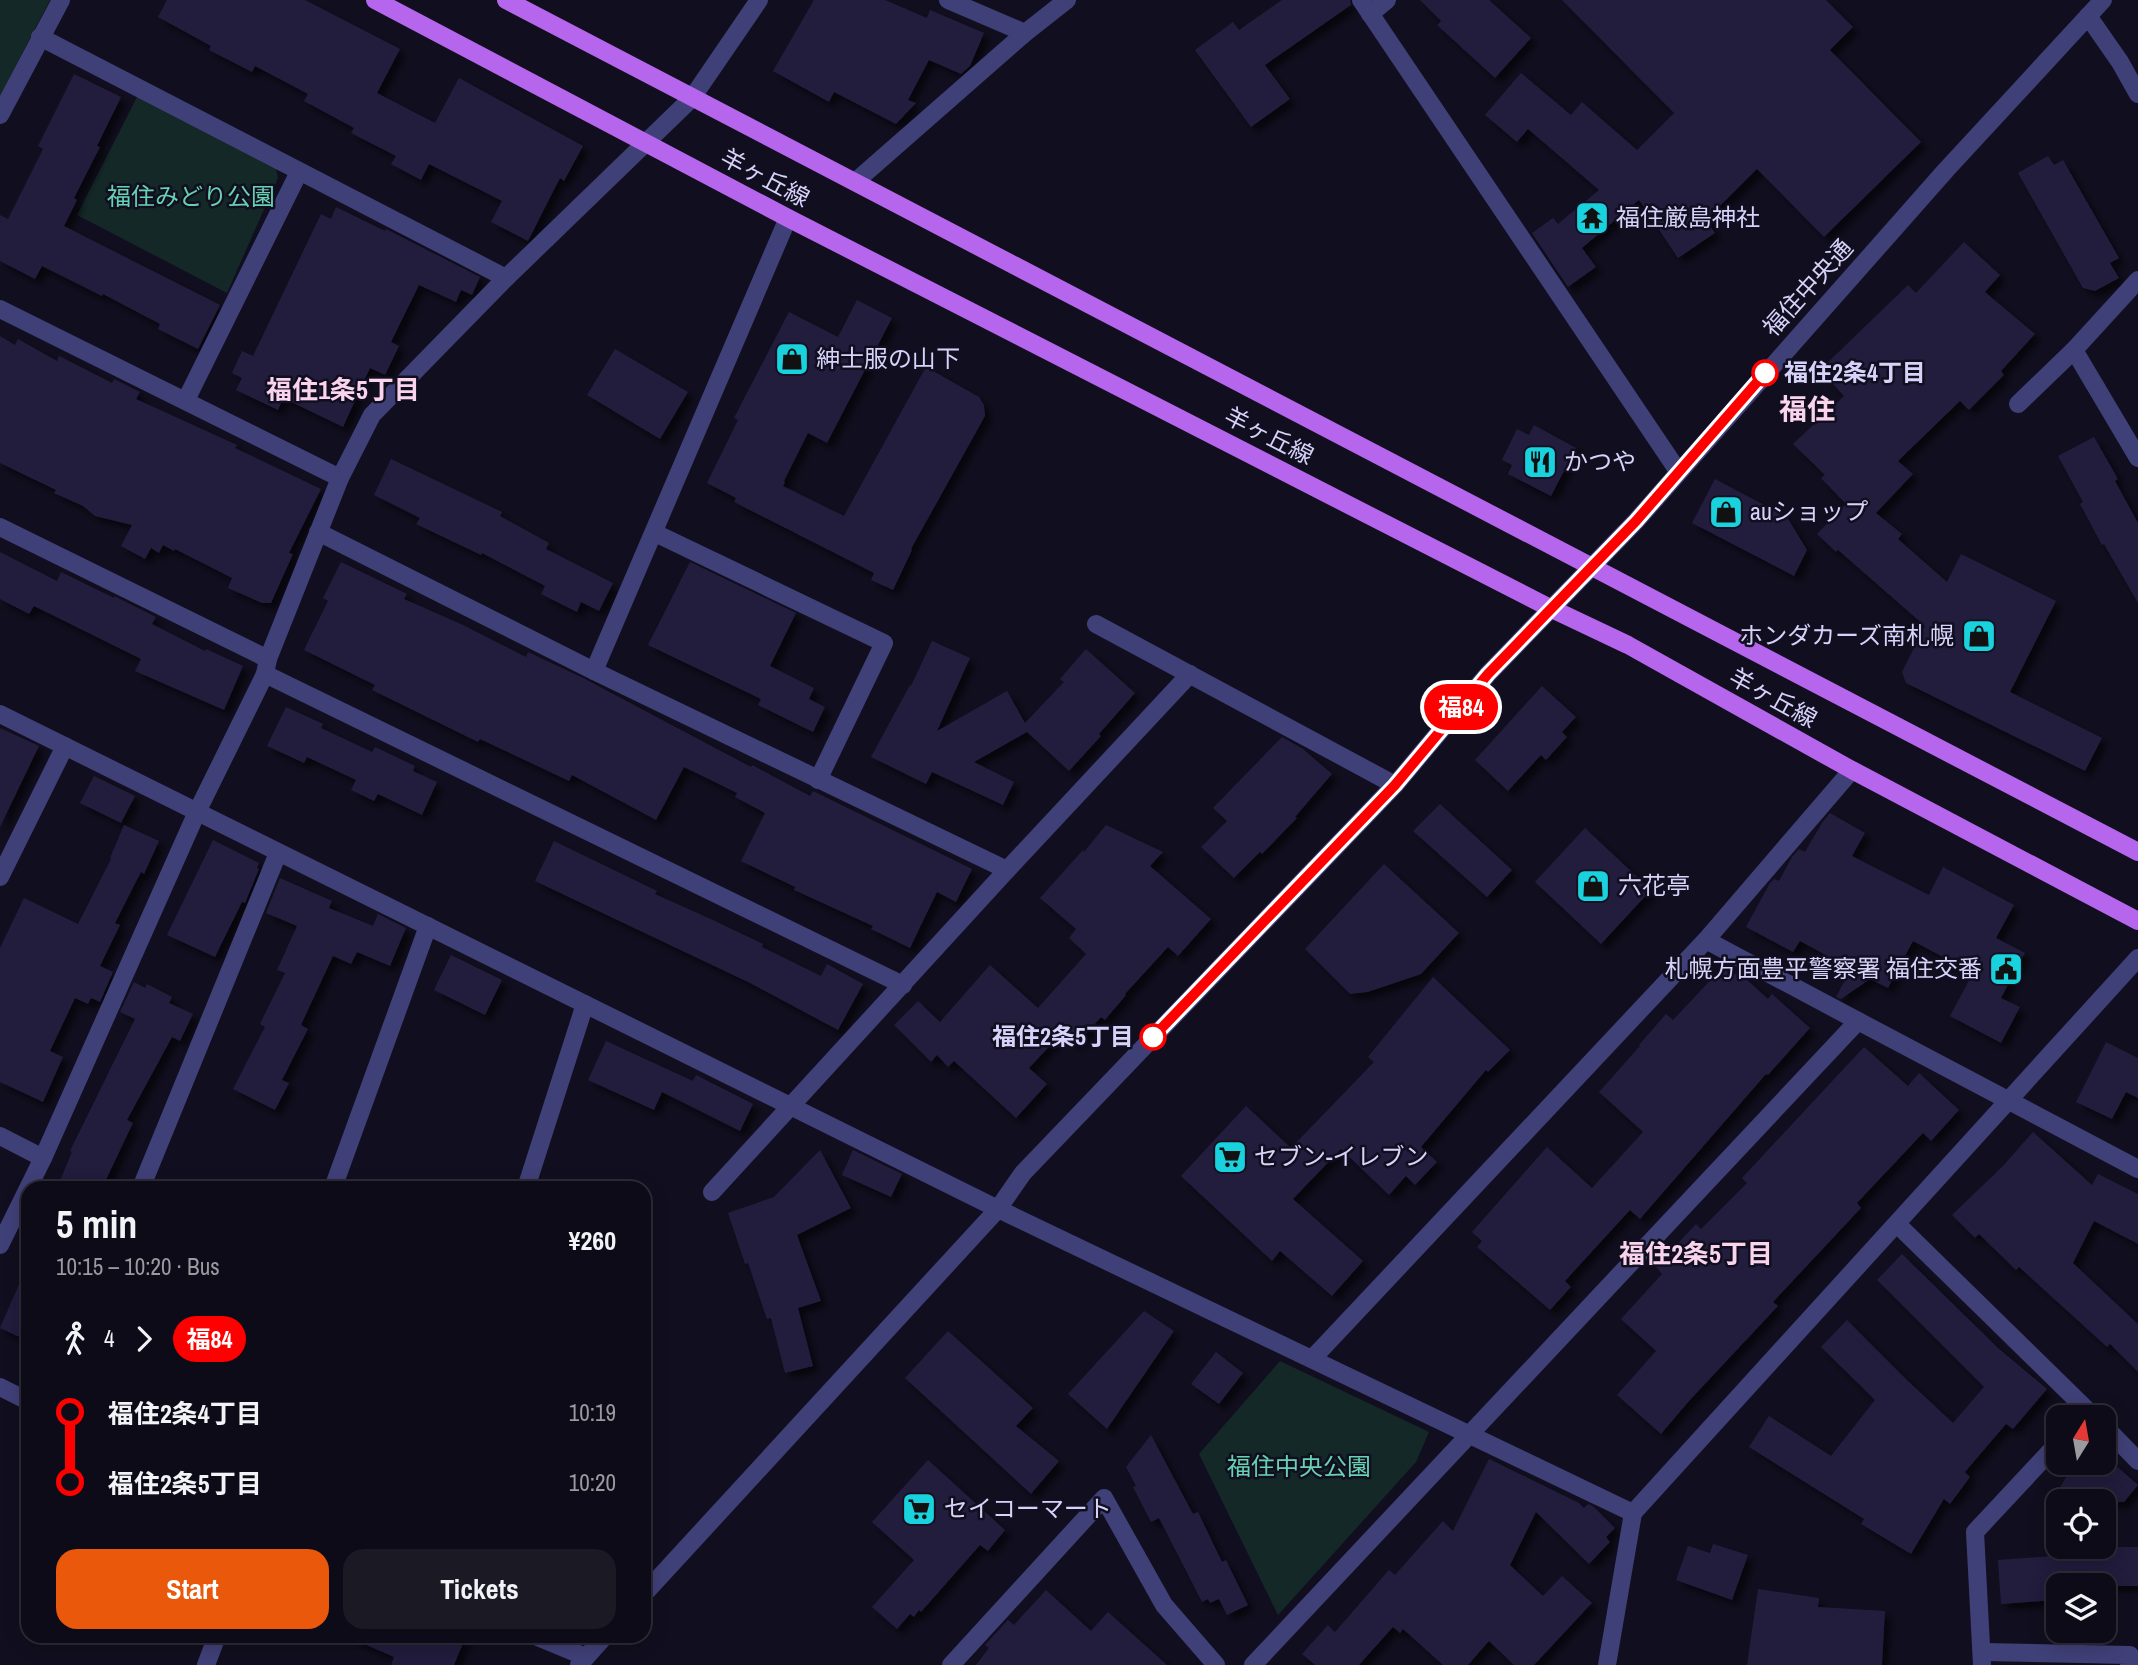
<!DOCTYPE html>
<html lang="en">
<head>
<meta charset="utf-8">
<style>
  :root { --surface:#0d0b17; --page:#1b1924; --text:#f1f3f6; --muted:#9a9ba1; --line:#2d2b36; --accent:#ea580c }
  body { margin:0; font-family:"Archivo Narrow","Noto Sans JP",sans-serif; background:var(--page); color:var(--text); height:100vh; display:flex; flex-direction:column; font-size:26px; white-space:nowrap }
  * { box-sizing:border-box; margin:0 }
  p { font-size:23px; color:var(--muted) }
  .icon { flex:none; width:38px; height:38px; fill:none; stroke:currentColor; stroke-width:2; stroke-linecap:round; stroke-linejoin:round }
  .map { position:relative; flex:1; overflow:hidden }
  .side { position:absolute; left:21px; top:1181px; width:630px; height:462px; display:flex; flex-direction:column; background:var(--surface); border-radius:21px; box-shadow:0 4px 18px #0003,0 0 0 2px var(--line) }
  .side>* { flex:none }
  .badge { padding:0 14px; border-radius:23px; font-size:24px; line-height:46px }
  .needle { width:46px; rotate:11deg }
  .buttons { position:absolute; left:2046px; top:1405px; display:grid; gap:14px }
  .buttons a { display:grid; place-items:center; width:70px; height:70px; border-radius:14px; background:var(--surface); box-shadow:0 4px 18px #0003,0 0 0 2px var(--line); font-size:35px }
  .map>.badge { position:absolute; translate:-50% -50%; box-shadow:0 0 0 4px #fff }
  .legs { display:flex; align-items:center; gap:10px; height:77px; padding:0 35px; font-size:23px }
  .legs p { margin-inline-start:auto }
  .headline { display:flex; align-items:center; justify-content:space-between; height:119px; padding:0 35px }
  h1 { font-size:38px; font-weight:700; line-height:52px }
  .action { display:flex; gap:14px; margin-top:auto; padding:14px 35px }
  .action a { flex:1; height:80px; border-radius:21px; background:var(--accent); color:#fff; font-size:28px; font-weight:700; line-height:80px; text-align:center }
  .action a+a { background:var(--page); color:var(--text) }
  ul { padding:0 35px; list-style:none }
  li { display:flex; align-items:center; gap:24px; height:70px; font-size:26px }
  li i { display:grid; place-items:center; width:10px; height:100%; margin:0 9px; background:currentColor }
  li i::after { content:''; width:18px; height:18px; margin:-9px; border:5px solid; border-radius:50%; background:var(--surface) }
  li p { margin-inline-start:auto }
  li:first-child i { background:linear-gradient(#0000 50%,currentColor 0) }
  li:last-child i { background:linear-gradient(currentColor 50%,#0000 0) }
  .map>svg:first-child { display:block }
  .green { fill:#132827 }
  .building { fill:#231d3e; filter:url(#shadow) }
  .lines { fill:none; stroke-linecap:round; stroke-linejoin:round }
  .minor { stroke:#404079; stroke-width:18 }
  .tertiary { stroke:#404079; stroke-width:18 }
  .primary { stroke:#b666ed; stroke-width:18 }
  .line-1-casing { stroke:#fff; stroke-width:16 }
  .line-1 { stroke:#f00; stroke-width:10 }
  .stop-1-dot { fill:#fff; stroke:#f00; stroke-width:3.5 }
  .labels { text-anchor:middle; stroke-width:5; stroke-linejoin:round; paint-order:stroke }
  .street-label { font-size:24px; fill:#d6d2fa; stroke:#110f1f }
  .park-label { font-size:24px; fill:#67d1b3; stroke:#110f1f }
  .poi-label { font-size:24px; fill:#d6d2fa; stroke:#110f1f; text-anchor:start }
  .stop-label { font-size:24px; font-weight:bold; fill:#d6d2fa; stroke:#110f1f; text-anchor:start }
  .neighbourhood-label { font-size:26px; font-weight:bold; fill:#fad4ed; stroke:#110f1f }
  .quarter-label { font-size:28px; font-weight:bold; fill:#fad4ed; stroke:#110f1f }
</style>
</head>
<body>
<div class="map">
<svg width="2138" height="1665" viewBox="0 0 2138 1665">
  <defs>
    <filter id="shadow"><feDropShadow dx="6" dy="6" stdDeviation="3.5" flood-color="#0009"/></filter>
  </defs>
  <rect width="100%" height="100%" fill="#110f1f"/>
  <g class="green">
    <polygon points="0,0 50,0 0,96"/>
    <polygon points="139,93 275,164 278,178 227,293 77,215"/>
    <polygon points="1280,1361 1429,1432 1416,1462 1278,1615 1199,1454"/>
  </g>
  <g class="building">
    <polygon points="167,0 305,0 400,49 377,93 435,123 459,78 583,146 564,181 560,178 528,241 491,222 502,201 429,164 421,180 391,164 396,156 351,133 354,128 304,101 308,94 255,66 252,72 209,50 211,46 158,17"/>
    <polygon points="814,0 885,0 927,18 930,10 984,33 970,66 961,74 929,60 908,100 916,103 896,124 834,92 829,102 773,71"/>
    <polygon points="1282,0 1350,0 1351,5 1265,65 1290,99 1251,127 1195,50 1233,22 1239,30"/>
    <polygon points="1420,0 1489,0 1531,38 1495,78 1437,25 1441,21"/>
    <polygon points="1562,0 1826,0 1853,27 1830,50 1921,142 1824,237 1757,169 1706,220 1715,233 1678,258 1639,200 1582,248 1596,267 1568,287 1532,233 1553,218 1558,224 1599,190 1528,129 1517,142 1485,115 1521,73 1571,115 1582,102 1637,150 1674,113"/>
    <polygon points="74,74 121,97 97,146 100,147 74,198 77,200 64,226 220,305 198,349 158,329 160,324 103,294 102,296 42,266 35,279 0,261 0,215 8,219 43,149 38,146"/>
    <polygon points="2048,156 2054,165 2063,160 2119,258 2110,263 2119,278 2095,291 2083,288 2018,173"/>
    <polygon points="336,207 385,231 386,229 480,277 472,295 461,290 456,302 419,285 391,342 399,346 385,375 370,368 343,427 283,398 278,410 236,390 242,378 232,373 242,351 253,356 321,214 331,219"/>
    <polygon points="1964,242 2000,275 1985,292 2035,334 2001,371 2004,375 1969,410 1960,401 1898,461 1913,474 1876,513 1902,534 1898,539 1947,582 1961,554 2056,601 2010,692 2102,738 2085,771 1906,683 1902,672 1925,626 1838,550 1836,552 1817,534 1846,504 1821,478 1825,475 1793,444 1844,396 1820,370 1908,285 1916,293"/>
    <polygon points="857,300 892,318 827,443 808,433 784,481 785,482 783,486 844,516 926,367 979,397 984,405 985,416 911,549 912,550 893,590 871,580 874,573 734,502 736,498 707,483 738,420 734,418 789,312 838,337"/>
    <polygon points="0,336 15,345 18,339 57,361 59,356 112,383 114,379 140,392 136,399 237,445 235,448 321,489 289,553 293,554 271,603 262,603 228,588 232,578 175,549 174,551 163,545 159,553 151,548 145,559 121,546 132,525 95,516 83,506 54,493 56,490 0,463"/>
    <polygon points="615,349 688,392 660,439 587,395"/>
    <polygon points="1534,425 1576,448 1551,496 1508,474 1512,465 1502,460 1517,429 1529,435"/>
    <polygon points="2094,437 2118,479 2115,481 2138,523 2138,603 2104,544 2102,545 2080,504 2083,502 2058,456"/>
    <polygon points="391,459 502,512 500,516 549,543 546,549 613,583 599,611 581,602 577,612 541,594 545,586 482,553 481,555 416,524 420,518 374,495"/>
    <polygon points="1715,479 1787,517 1807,550 1794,576 1692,523"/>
    <polygon points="0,552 57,581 61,572 114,598 114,596 156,617 152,624 205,651 206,649 243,666 224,710 135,671 141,659 34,606 29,614 0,599"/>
    <polygon points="341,562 407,594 404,599 463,625 526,657 528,652 583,678 751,767 752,765 810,796 813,791 972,869 956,902 937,892 910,948 871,929 873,926 794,890 795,887 741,861 765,813 735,797 737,793 684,767 656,820 572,775 569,781 480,739 478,742 372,690 375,685 304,650 328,601 323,598"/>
    <polygon points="690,562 796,613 770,666 814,688 809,699 825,707 813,732 758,705 761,699 648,645"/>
    <polygon points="932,641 970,658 937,731 1007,691 1025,723 1064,682 1060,679 1086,649 1135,693 1099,734 1101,736 1069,771 1027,732 974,762 1014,782 1003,805 932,772 926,784 871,757 910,685 911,686"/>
    <polygon points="1542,686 1576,717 1562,732 1567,737 1546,760 1541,755 1508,791 1475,760"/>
    <polygon points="286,707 323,724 321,728 372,752 375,747 415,766 413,771 437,782 422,815 378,794 374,801 351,790 356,780 307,757 304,763 267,746"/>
    <polygon points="0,728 39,746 0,827"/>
    <polygon points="1282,737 1303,749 1332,774 1295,817 1297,818 1262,854 1260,852 1234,878 1201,847 1227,821 1213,808"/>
    <polygon points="94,776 135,796 121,823 80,803"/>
    <polygon points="1440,804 1512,870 1487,897 1413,831"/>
    <polygon points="1830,813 1865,833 1852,856 1929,895 1943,867 2014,905 1996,938 2025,953 2001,998 2020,1007 2001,1043 1950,1016 1973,973 1913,941 1888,988 1870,979 1841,999 1836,997 1851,969 1800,941 1793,952 1746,927 1770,883 1774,879 1779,881 1792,857 1799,849 1805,852 1822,823"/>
    <polygon points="124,825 159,841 144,874 141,872 115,923 120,925 100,966 113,972 100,1002 91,998 88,1004 75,998 50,1051 63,1057 43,1102 0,1082 0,948 24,898 78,924 111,859 110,858"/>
    <polygon points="1106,825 1163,852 1150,866 1211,919 1178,956 1168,947 1125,994 1126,995 1105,1020 1101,1017 1076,1045 1062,1033 1029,1068 1047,1084 1016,1118 954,1061 948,1067 937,1055 931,1062 894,1025 918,1001 940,1022 990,965 1038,1008 1086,954 1069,938 1076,929 1040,898 1083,850 1084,852"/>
    <polygon points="1585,828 1651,890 1601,944 1535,882"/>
    <polygon points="213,840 259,863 257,868 259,869 245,903 242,902 215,957 167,935"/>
    <polygon points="554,841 657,891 655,894 715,921 763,944 762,947 821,976 827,964 863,984 838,1030 750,983 535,881"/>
    <polygon points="1384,864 1459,933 1421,974 1368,992 1350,994 1305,949"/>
    <polygon points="280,878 332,901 329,908 373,926 378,914 406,928 390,966 357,952 351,964 333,956 301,1025 308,1029 282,1080 289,1083 275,1110 233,1089 265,1027 260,1024 285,973 277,970 297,926 266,913"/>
    <polygon points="451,955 502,980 485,1015 434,990"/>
    <polygon points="1721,969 1744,977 1768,999 1772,994 1810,1028 1768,1075 1766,1074 1640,1219 1630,1210 1565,1281 1571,1287 1550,1310 1477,1247 1482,1241 1472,1232 1547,1147 1592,1188 1643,1132 1599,1092 1640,1046 1639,1045 1666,1014 1673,1020"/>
    <polygon points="1433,977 1510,1050 1488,1072 1486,1070 1421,1147 1437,1162 1415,1185 1406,1176 1389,1195 1341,1149 1293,1199 1363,1261 1332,1296 1280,1251 1272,1261 1181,1176 1246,1106 1291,1148 1374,1062 1368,1057"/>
    <polygon points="134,982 145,988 147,984 172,997 169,1003 193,1014 180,1041 172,1037 127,1120 133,1123 102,1188 57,1188 72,1152 70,1151 135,1019 120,1012"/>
    <polygon points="606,1041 693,1081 696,1075 753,1104 740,1131 662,1092 654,1110 588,1080"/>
    <polygon points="2106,1042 2138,1058 2138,1098 2126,1092 2112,1119 2076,1102"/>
    <polygon points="1864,1047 1908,1086 1919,1073 1959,1110 1931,1141 1923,1133 1857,1203 1861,1208 1773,1302 1778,1306 1689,1401 1661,1434 1617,1395 1656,1351 1621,1319 1662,1274 1656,1267 1696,1224 1701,1229 1747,1183 1742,1178"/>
    <polygon points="2033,1132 2092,1185 2098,1174 2138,1194 2138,1244 2094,1221 2073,1263 2138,1324 2138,1372 2110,1344 2107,1347 2019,1267 2016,1270 1979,1234 1975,1238 1952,1215 2003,1166"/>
    <polygon points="820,1150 851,1208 797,1235 821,1301 798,1308 813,1366 785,1373 771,1318 767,1319 748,1263 745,1264 728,1213 774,1197"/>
    <polygon points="853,1150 902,1174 891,1197 842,1175"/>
    <polygon points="1902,1254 1998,1348 2047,1389 2013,1429 2006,1424 1965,1472 1970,1477 1950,1504 1944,1499 1911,1554 1861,1524 1864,1519 1749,1447 1769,1416 1831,1456 1875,1400 1821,1347 1847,1320 1908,1381 1953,1423 1984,1387 1877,1280"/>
    <polygon points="28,1264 28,1341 0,1328"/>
    <polygon points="1144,1311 1174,1331 1107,1429 1068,1394"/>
    <polygon points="948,1331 1033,1408 1016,1426 1059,1461 1031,1494 905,1378"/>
    <polygon points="1216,1352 1243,1373 1219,1404 1191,1384"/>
    <polygon points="1151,1435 1193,1514 1198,1512 1222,1562 1226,1560 1248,1605 1227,1615 1219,1599 1210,1603 1208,1599 1202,1602 1159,1518 1151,1522 1133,1487 1136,1486 1126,1467"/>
    <polygon points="1489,1459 1579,1503 1584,1508 1588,1504 1594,1507 1615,1528 1606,1537 1610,1542 1589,1564 1536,1512 1510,1565 1543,1596 1562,1576 1592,1603 1534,1665 1514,1665 1489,1641 1468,1665 1443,1665 1403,1629 1400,1633 1393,1627 1359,1665 1315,1665 1302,1654 1328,1625 1335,1632 1389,1570 1395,1575 1443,1521 1453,1531"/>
    <polygon points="928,1460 1005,1530 988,1551 980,1545 921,1612 919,1610 914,1617 910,1614 897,1629 872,1607 914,1560 872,1522"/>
    <polygon points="2074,1463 2113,1463 2138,1485 2124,1502 2052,1502"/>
    <polygon points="1713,1544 1748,1555 1732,1600 1676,1580 1688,1546 1710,1553"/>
    <polygon points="2070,1547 2138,1547 2138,1586 2055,1586 2056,1600 2001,1604 1998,1560 2083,1554"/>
    <polygon points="1758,1589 1819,1598 1818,1607 1885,1611 1882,1665 1747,1665"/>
    <polygon points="1046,1590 1091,1631 1108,1612 1167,1665 976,1665 989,1648 985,1645 1008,1620 1014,1625"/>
    <polygon points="346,1636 466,1636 454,1665 391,1665 394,1657"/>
  </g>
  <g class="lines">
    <g class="minor">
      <polyline points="948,0 1025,33"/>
      <polyline points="1361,0 1678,471"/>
      <polyline points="1370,14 1387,0"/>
      <polyline points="2088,16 2120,62 2138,94"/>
      <polyline points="40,37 506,278"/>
      <polyline points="0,115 61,0"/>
      <polyline points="855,182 1025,33 1067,0"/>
      <polyline points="0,309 340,478"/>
      <polyline points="2074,350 2138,458"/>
      <polyline points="186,400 299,172"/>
      <polyline points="2018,404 2074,350 2138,280"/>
      <polyline points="0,527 268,659"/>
      <polyline points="318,532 594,671 1007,870"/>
      <polyline points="655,533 884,643 818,780"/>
      <polyline points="1096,624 1395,785"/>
      <polyline points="594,671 788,218"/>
      <polyline points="265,674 903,985"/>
      <polyline points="0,714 998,1209 1633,1513"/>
      <polyline points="0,877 65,746"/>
      <polyline points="1706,940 1858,1021"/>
      <polyline points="0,1136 43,1158"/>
      <polyline points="141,1188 278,853"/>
      <polyline points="333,1188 428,926"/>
      <polyline points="526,1188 585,1004"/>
      <polyline points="712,1192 1007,870 1190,674"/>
      <polyline points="1897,1224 2088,1411"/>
      <polyline points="0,1245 43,1158 197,812 265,674 268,659 340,478 372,415 506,278 692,98 759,0"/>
      <polyline points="1312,1359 1706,940 1852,770"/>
      <polyline points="0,1387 28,1401"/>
      <polyline points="2104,1426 2138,1461"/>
      <polyline points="535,1636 586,1657"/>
      <polyline points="1983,1652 2130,1655 2129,1665"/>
      <polyline points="206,1665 217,1636"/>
      <polyline points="951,1665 1104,1498 1164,1605 1216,1665"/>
      <polyline points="1253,1665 1858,1021 2138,1169"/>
      <polyline points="1607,1665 1633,1513 2138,958"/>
      <polyline points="1982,1665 1975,1532 2058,1443"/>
    </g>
    <g class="tertiary">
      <polyline points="644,1594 998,1209 1023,1173 1395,785 1488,674 1636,521 1946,170 2103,0"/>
      <polyline points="579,1665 605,1636"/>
    </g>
    <g class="primary">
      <polyline points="375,0 788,218 1550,608 1628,645 1852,770 2138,921"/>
      <polyline points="506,0 2138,852"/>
    </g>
  </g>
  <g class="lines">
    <g class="line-1-casing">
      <polyline id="line-1" points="1153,1037 1395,785 1488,674 1636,521 1765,373"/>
    </g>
    <use href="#line-1" class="line-1"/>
  </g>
  <defs>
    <g id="temple-square" transform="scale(1.75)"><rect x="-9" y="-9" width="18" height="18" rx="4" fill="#1ad1de" stroke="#110f1f"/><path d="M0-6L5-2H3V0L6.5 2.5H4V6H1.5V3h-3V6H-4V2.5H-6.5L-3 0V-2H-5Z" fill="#111"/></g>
    <g id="shop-square" transform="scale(1.75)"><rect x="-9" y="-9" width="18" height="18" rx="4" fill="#1ad1de" stroke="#110f1f"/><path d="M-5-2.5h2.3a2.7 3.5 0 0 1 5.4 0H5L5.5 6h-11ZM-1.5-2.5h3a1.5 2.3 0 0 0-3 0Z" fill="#111"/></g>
    <g id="restaurant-square" transform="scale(1.75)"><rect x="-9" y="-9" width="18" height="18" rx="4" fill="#1ad1de" stroke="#110f1f"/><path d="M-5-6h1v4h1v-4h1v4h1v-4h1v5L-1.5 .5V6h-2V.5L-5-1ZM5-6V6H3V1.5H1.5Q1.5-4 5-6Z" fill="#111"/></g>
    <g id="civic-square" transform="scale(1.75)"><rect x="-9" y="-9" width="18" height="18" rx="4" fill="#1ad1de" stroke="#110f1f"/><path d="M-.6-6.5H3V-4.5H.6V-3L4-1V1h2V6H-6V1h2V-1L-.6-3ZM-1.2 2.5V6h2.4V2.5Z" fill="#111"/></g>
    <g id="supermarket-square" transform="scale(1.75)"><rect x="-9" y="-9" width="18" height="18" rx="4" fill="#1ad1de" stroke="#110f1f"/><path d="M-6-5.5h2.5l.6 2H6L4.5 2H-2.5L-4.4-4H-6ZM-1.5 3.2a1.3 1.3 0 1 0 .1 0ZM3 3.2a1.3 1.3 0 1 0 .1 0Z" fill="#111"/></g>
  </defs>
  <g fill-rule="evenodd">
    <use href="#temple-square" x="1592" y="218"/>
    <use href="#shop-square" x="792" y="359"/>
    <use href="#restaurant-square" x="1540" y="462"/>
    <use href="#shop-square" x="1726" y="512"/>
    <use href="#shop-square" x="1979" y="636"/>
    <use href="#shop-square" x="1593" y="886"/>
    <use href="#civic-square" x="2006" y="969"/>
    <use href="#supermarket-square" x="1230" y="1157"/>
    <use href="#supermarket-square" x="919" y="1509"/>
  </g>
  <g class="stop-1-dot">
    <circle cx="1765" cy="373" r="12"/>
    <circle cx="1153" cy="1037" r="12"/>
  </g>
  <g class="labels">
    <g class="street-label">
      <text transform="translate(765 178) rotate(28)" y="8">羊ヶ丘線</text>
      <text transform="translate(1808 288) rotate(-48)" y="8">福住中央通</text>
      <text transform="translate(1269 436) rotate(27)" y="8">羊ヶ丘線</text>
      <text transform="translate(1773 698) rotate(29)" y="8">羊ヶ丘線</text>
    </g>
    <g class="park-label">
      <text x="191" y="205">福住みどり公園</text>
      <text x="1299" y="1475">福住中央公園</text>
    </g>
    <g class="poi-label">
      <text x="1616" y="226">福住厳島神社</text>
      <text x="816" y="367">紳士服の山下</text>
      <text x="1564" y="470">かつや</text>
      <text x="1750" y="520">auショップ</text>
      <text x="1954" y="644" text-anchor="end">ホンダカーズ南札幌</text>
      <text x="1618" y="894">六花亭</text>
      <text x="1982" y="977" text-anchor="end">札幌方面豊平警察署 福住交番</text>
      <text x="1254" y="1165">セブン-イレブン</text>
      <text x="944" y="1517">セイコーマート</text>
    </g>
    <g class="stop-label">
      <text x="1784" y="381">福住2条4丁目</text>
      <text x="1134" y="1045" text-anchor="end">福住2条5丁目</text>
    </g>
    <g class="neighbourhood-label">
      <text x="343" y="399">福住1条5丁目</text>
      <text x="1696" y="1263">福住2条5丁目</text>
    </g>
    <g class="quarter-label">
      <text x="1807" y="419">福住</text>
    </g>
  </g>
</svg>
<div class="buttons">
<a><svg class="needle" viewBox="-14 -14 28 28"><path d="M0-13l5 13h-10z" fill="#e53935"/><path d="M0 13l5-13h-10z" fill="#9a9ba1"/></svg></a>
<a><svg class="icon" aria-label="locate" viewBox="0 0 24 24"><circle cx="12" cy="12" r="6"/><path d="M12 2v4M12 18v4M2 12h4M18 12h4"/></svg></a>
<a><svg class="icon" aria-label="layers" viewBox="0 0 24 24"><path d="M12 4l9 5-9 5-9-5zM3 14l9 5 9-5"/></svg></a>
</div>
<b class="badge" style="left:1461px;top:707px;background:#f00;color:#fff">福84</b>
<section class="side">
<div class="headline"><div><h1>5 min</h1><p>10:15 – 10:20 · Bus</p></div><b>¥260</b></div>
<div class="legs"><svg class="icon" aria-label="walk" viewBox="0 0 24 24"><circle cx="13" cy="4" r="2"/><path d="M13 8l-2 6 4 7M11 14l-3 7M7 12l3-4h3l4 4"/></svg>4<svg class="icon" aria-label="forward" viewBox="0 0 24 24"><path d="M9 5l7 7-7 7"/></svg><b class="badge" style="background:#f00;color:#fff">福84</b></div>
<ul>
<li><i style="color:#f00"></i><b>福住2条4丁目</b><p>10:19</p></li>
<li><i style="color:#f00"></i><b>福住2条5丁目</b><p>10:20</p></li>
</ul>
<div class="action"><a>Start</a><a>Tickets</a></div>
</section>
</div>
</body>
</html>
